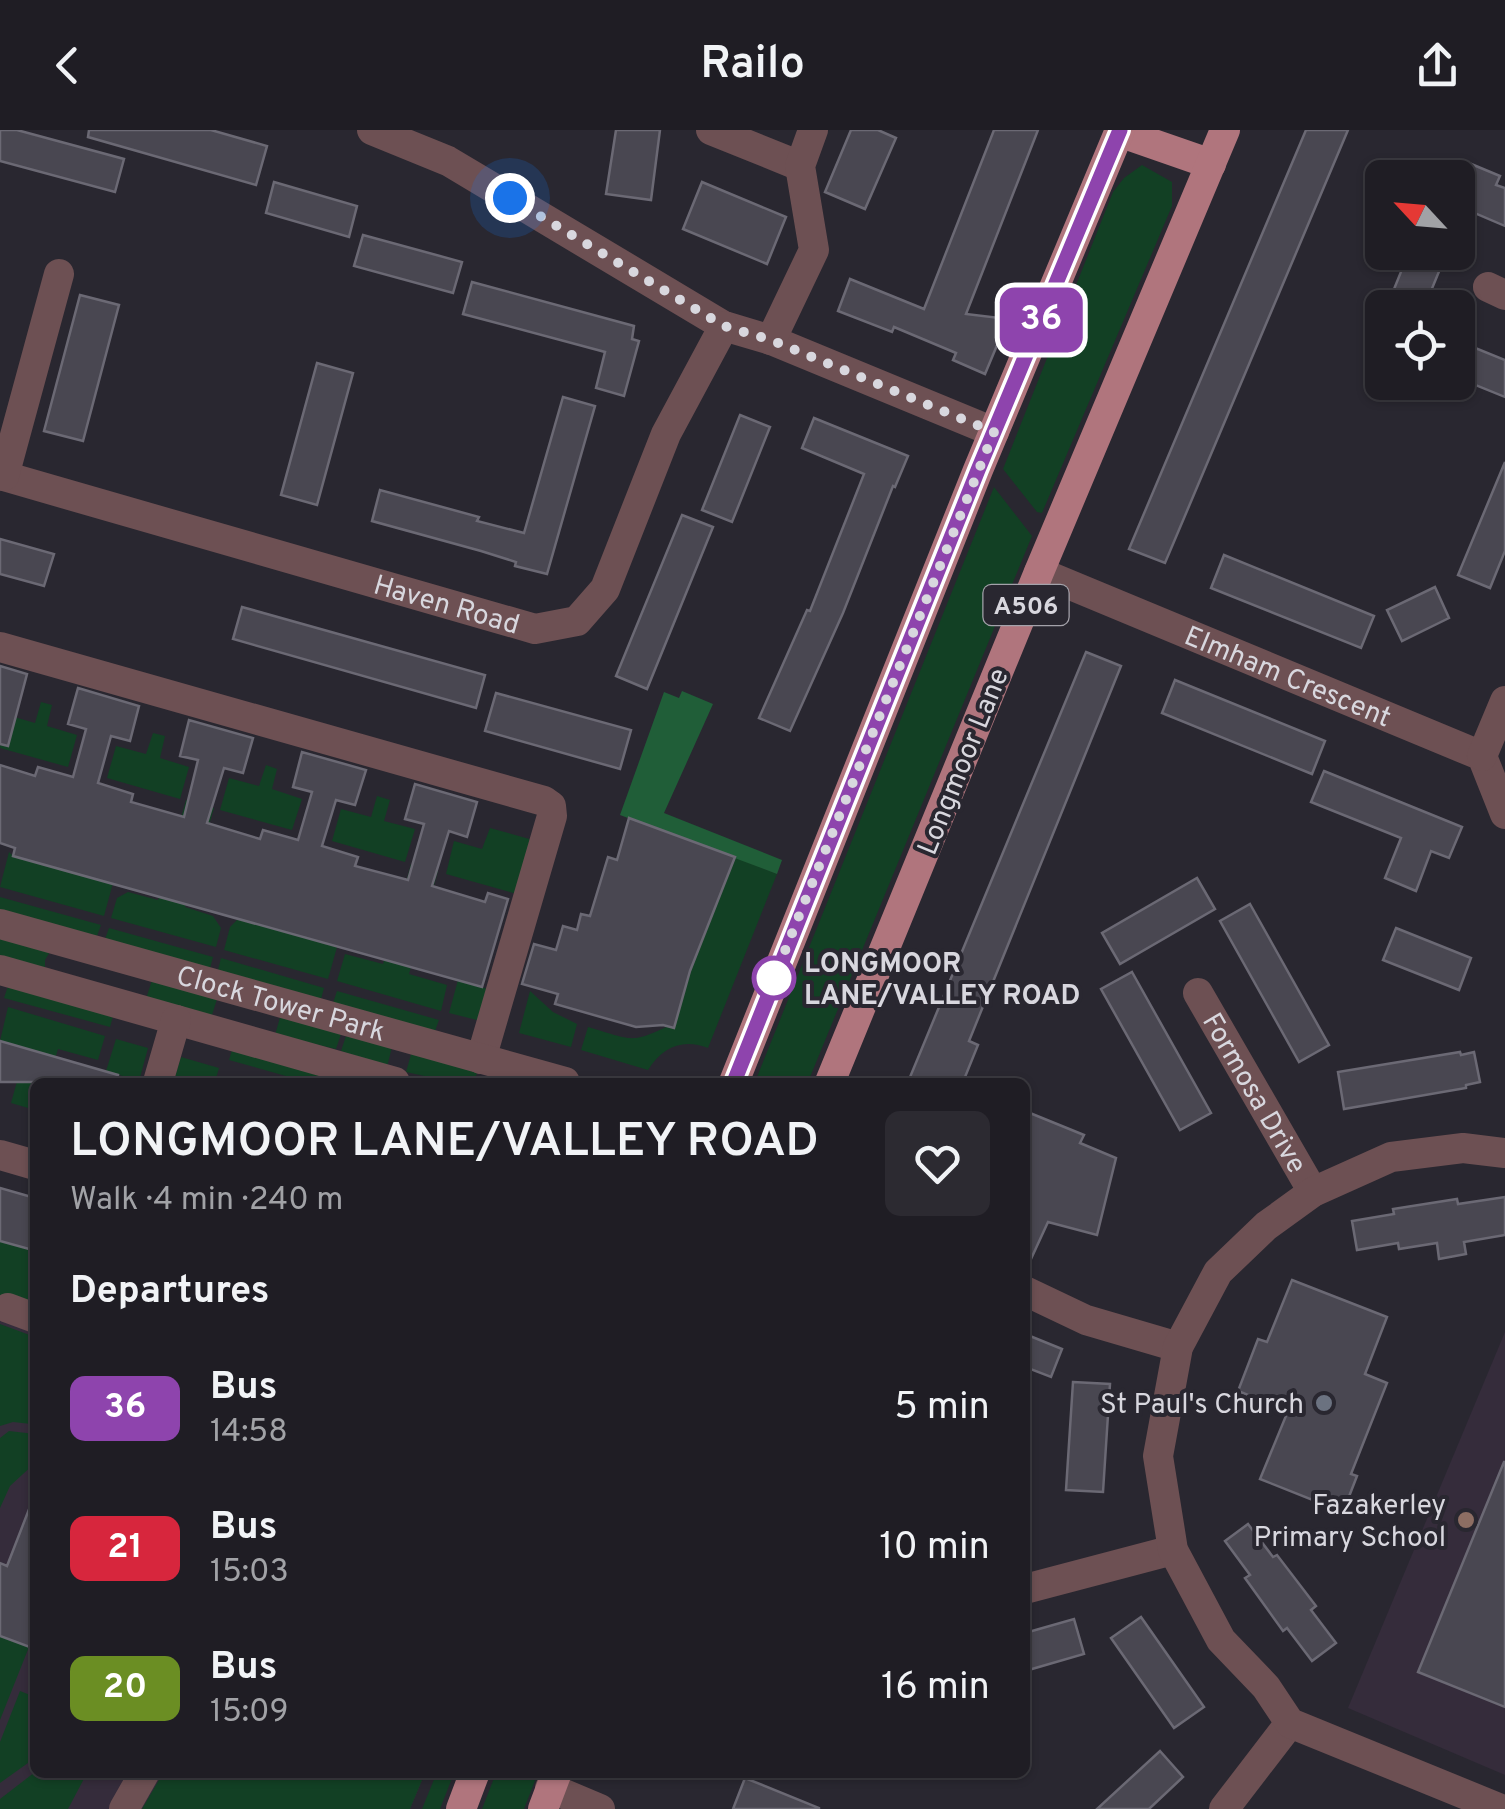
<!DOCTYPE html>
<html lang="en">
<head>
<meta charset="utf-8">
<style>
  :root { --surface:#1f1d24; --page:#2c2a31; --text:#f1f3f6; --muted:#a1a2a6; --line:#3c3b41 }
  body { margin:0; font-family:Overpass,sans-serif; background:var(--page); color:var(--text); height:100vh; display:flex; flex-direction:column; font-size:38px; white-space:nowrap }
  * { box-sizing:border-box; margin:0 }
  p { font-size:32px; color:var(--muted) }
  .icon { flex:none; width:55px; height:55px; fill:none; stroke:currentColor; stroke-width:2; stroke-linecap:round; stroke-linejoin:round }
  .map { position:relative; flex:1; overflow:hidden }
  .panel { position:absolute; left:30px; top:948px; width:1000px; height:700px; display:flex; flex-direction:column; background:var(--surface); border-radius:15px; box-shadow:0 2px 8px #0004,0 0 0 2px var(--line) }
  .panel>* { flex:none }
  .badge { padding:0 20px; border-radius:15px; font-size:35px; line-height:65px }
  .needle { width:65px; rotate:296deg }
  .tools { position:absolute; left:1365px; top:30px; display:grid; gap:20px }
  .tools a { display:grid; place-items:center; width:110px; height:110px; border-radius:15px; background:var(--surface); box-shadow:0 2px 8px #0004,0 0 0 2px var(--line); font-size:50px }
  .you { position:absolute; width:50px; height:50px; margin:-25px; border:8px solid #fff; border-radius:50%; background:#1a73e8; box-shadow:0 0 0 15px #1a73e833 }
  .map>.badge { position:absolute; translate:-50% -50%; box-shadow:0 0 0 5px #fff }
  h2 { padding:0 40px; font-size:38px; line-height:90px }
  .round { display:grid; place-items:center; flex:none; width:105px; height:105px; border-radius:15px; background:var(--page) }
  .headline { display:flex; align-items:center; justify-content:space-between; height:170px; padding:0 40px }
  h1 { font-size:48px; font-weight:600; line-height:75px }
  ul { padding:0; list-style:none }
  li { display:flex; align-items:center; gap:30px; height:140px; padding:0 40px }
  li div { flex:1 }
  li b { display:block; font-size:38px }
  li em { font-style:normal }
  li .badge { min-width:110px; font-weight:700; text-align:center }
  header { display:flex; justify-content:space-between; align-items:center; height:130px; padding:0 40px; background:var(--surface); font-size:45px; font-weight:600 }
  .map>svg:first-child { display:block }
  .education { fill:#352c3b }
  .green { fill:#124024 }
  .forest { fill:#205e38 }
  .building { fill:#494751; stroke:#6b6974; stroke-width:2.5 }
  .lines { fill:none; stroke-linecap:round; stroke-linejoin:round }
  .minor { stroke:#6d5053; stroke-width:30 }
  .major { stroke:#b0757d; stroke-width:30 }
  .line-casing { stroke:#fff; stroke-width:22 }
  .line { stroke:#8e44ad; stroke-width:15 }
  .walk { stroke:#d8d7de; stroke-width:10; stroke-dasharray:0 18 }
  .stop-dot { fill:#fff; stroke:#8e44ad; stroke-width:5 }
  .worship-dot { fill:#6b7280; stroke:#292730; stroke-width:4 }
  .education-dot { fill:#8d6e63; stroke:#292730; stroke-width:4 }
  .labels { text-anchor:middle; stroke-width:8; stroke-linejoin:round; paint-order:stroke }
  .shield { fill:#292730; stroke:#a4a2aa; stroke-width:2.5 }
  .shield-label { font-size:25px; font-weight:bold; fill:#d8d7de }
  .street-label { font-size:28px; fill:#d8d7de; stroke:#292730 }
  .stop-label { font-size:28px; font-weight:bold; fill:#d8d7de; stroke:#292730; text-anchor:start }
  .poi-label { font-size:28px; fill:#d8d7de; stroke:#292730; text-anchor:end }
</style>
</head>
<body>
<header><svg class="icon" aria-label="back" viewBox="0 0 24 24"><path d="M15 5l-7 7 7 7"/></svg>Railo<svg class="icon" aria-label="share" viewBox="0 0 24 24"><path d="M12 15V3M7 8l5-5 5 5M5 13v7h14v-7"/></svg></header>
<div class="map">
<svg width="1505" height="1679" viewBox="0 0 1505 1679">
  <rect width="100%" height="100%" fill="#292730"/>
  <g class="education">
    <polygon points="0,1124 35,1134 35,1642 425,1643 410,1679 0,1679"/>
    <polygon points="1505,1202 1505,1645 1348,1578"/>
  </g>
  <g class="green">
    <polygon points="1142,35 1172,52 1172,76 1042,383 1037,382 1003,339 1113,62 1124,48"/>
    <polygon points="994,357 1032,406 808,952 755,952"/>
    <polygon points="41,572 52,575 47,596 77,605 68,637 0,618 4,584 35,593"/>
    <polygon points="153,603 165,606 160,628 189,637 180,669 107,648 116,616 146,624"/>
    <polygon points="266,635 277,639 272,659 302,669 292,700 220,680 229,648 259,656"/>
    <polygon points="377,666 390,670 384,691 415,699 405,732 332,711 341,679 371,687"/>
    <polygon points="186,670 214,678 185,777 213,786 221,798 216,817 111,788 117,768 128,762 158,770"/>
    <polygon points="490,698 533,710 517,764 446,744 454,711 482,719"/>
    <polygon points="9,722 13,726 113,753 104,786 0,757"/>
    <path d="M 735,727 L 777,744 L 708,918 C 683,908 662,917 648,940 L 581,920 L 588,897 C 636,911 630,914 675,893 L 691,841 Z"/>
    <polygon points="411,734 438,741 409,844 447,855 441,881 337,851 345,824 383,834"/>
    <polygon points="0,767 101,795 97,806 0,780"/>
    <polygon points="239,788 337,817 328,849 224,820 230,797"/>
    <polygon points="109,798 213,827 210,838 105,809"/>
    <polygon points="0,808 51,820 45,830 45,841 0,825"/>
    <polygon points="221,828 324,858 321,869 218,840"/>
    <polygon points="152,850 217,869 212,885 146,869"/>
    <polygon points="458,850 491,860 481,891 449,883"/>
    <polygon points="8,856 113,886 110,897 4,868"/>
    <polygon points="337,861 439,890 435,901 333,873"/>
    <polygon points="530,861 553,882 577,894 571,917 519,903"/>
    <polygon points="8,877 105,906 98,930 58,919 48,952 35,952 35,980 11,973 26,919 0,911"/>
    <polygon points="281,884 341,904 336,919 275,905"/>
    <polygon points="346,906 392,917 387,937 341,921"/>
    <polygon points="116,909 148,918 139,951 106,941"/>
    <polygon points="232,920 337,950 336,952 307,952 229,930"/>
    <polygon points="412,921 477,943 474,952 452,952 406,942"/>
    <polygon points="181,927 219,938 215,952 174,950"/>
    <polygon points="35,1096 35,1176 3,1164 0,1169 0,1111 29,1119"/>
    <polygon points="0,1194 35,1207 35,1285 31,1294 13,1292 0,1296"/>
    <polygon points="9,1301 35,1304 35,1333 10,1356 0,1378 0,1308"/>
    <polygon points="0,1506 29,1517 0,1590"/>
    <polygon points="20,1561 35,1567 35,1628 0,1653 0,1612"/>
    <polygon points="35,1642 87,1643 68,1679 0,1679 0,1669"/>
    <polygon points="437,1642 454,1643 440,1679 422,1679"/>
    <polygon points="163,1643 425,1643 410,1679 142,1679"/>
    <polygon points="496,1643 538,1643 524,1679 482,1679"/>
  </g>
  <polygon class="forest" points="682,561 713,574 664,683 782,730 777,744 620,685 664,562 679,568"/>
  <g class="building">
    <polygon points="0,0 17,0 124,29 115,62 0,31"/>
    <polygon points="89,0 211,0 267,16 256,55 88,7"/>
    <polygon points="616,0 660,0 651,70 606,64"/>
    <polygon points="851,0 878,0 896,8 865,79 825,62"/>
    <polygon points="994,0 1038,0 966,184 1008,189 985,244 953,230 956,223 894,197 892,202 838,181 850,149 924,179"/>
    <polygon points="1306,0 1348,0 1165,433 1129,419"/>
    <polygon points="1464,31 1500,46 1496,55 1505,58 1505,96 1458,76 1457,48"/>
    <polygon points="274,52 357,76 349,107 266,83"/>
    <polygon points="702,52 786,87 767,134 683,99"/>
    <polygon points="363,105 462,132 453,163 354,136"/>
    <polygon points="1409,122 1447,122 1424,178 1410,178 1390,169"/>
    <polygon points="472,152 634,196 632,209 639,211 624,266 596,258 605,222 463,184"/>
    <polygon points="80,165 119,175 83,311 44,301"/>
    <polygon points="1458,211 1505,230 1505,267 1458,248"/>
    <polygon points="317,233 353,243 317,375 281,365"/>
    <polygon points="563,267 595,276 547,444 515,436 516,432 481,421 372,391 380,360 479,387 477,391 524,403"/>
    <polygon points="740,285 770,297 732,392 702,380"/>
    <polygon points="814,288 908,326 895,357 893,356 843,483 790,601 759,588 807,480 810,481 864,344 802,318"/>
    <polygon points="1505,332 1505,421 1490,458 1458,445"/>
    <polygon points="682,385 713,397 647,559 616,546"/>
    <polygon points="0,409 54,424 44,456 0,444"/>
    <polygon points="1224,425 1374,486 1361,518 1211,458"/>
    <polygon points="1435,457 1449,488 1402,511 1387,480"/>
    <polygon points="242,477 485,545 476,578 233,509"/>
    <polygon points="1086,522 1121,536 969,911 978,915 963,952 908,952"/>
    <polygon points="0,536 27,544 8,616 0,614"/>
    <polygon points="1175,550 1325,611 1312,644 1162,583"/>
    <polygon points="78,558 139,576 130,611 111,606 98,653 133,664 131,672 184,687 198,630 180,626 189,590 253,608 243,643 224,638 207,693 260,709 263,700 298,710 312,662 293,657 302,622 366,640 355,675 336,670 322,716 358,727 355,736 408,750 424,694 405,689 415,654 477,672 467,707 449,701 432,756 485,772 488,763 508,769 482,857 13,726 15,718 0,713 0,635 35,646 38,637 73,647 86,599 68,594"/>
    <polygon points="496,563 631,600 620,639 485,601"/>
    <polygon points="1324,641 1462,697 1449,728 1431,721 1416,761 1385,748 1401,708 1311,672"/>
    <polygon points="629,688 735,727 690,841 674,898 663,895 636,897 555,874 558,864 522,854 534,814 556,820 563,796 577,800 581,784 590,786 608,727 617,730"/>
    <polygon points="1197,748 1215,779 1120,834 1102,803"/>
    <polygon points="1250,774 1329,915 1299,932 1220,791"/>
    <polygon points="1396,798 1471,828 1459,860 1383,830"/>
    <polygon points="1132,842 1211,983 1180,1000 1101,859"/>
    <polygon points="0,911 118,945 117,952 0,952"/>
    <polygon points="1460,922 1461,925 1474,922 1480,952 1466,955 1466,958 1344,979 1338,942"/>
    <polygon points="1025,981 1084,1005 1080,1013 1116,1028 1097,1105 1048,1092 1025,1142"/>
    <polygon points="0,1058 35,1068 35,1096 29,1119 0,1111"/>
    <polygon points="1505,1067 1505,1105 1464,1112 1466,1124 1439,1129 1437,1113 1399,1119 1398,1113 1357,1120 1352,1091 1394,1084 1393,1079 1457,1069 1458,1074"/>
    <polygon points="1292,1150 1387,1187 1365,1244 1387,1253 1351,1344 1357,1346 1343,1382 1260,1349 1288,1281 1238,1261 1258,1209 1267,1212"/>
    <polygon points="1025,1204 1062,1219 1051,1247 1025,1237"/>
    <polygon points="1073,1252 1110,1254 1103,1362 1066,1360"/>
    <polygon points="1504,1332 1505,1332 1505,1577 1418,1542"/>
    <polygon points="33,1369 35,1370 35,1519 0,1506 0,1433 7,1436"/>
    <polygon points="1248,1394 1273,1427 1277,1425 1316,1476 1311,1480 1336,1513 1312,1531 1287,1498 1283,1501 1245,1448 1250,1445 1225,1411"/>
    <polygon points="1141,1487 1204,1577 1174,1598 1111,1508"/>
    <polygon points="1074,1489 1084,1524 1025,1541 1025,1503"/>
    <polygon points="1160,1621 1183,1647 1149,1679 1097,1679"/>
    <polygon points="745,1648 819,1678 819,1679 733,1679"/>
  </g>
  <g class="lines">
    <g class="minor">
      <polyline points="372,0 448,31 724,196 771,210 994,302"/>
      <polyline points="711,0 800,36"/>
      <polyline points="1488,157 1505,165"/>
      <polyline points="771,210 814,120 800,36 813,0"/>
      <path id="s1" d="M 0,345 L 535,499 L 577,491 L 605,459 L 666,304 L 724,196"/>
      <polyline points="4,346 59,144"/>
      <path id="s2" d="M 1039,442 L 1482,626 L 1505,684"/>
      <polyline points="0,517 544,671 551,676 552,686 481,929"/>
      <polyline points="1482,626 1505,571"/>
      <path id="s3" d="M 0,794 L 565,952"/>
      <polyline points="0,840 395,952"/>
      <path id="s4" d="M 1198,863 L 1313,1062"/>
      <polyline points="158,952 176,890"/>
      <polyline points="0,1025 35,1035"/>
      <polyline points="1025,1161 1086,1190 1178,1217"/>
      <polyline points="8,1178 35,1188"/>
      <polyline points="1025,1459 1173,1420"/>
      <polyline points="550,1658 600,1679"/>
      <polyline points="124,1679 145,1642"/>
      <polyline points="1224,1679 1290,1593"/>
      <polyline points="1501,1679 1290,1593 1266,1557 1221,1510 1173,1420 1158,1326 1178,1217 1218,1142 1266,1096 1313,1062 1391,1027 1463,1018 1505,1023"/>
    </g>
    <g class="major">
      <polyline points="1119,2 1211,34"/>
      <polyline points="734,952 978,340 1120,0"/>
      <polyline points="830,952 1039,442 1225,0"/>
      <polyline points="461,1679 475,1642"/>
      <polyline points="543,1679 557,1642"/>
    </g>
  </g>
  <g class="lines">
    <g class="line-casing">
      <polyline id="line" points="734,952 978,340 1120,0"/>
    </g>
    <use href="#line" class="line"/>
    <polyline class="walk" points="510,68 724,196 771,210 994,302 774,848"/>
  </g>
  <circle class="stop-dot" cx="774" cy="848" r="20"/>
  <circle class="worship-dot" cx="1324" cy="1273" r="10"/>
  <circle class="education-dot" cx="1466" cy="1390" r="10"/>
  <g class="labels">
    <rect class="shield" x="983.5" y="455" width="85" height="40" rx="8"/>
    <g class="shield-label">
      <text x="1026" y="484">A506</text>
    </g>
    <g class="street-label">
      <text dy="10" stroke="none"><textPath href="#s1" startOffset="465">Haven Road</textPath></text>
      <text dy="10" stroke="none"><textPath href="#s2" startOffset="270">Elmham Crescent</textPath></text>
      <text transform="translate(962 631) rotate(-68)" y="10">Longmoor Lane</text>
      <text dy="10" stroke="none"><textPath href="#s3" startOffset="292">Clock Tower Park</textPath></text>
      <text dy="10" stroke="none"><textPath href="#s4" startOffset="115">Formosa Drive</textPath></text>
    </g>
    <g class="stop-label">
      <text x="804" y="842">LONGMOOR<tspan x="804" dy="32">LANE/VALLEY ROAD</tspan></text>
    </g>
    <g class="poi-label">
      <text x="1304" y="1283">St Paul's Church</text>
      <text x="1446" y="1384">Fazakerley<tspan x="1446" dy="32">Primary School</tspan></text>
    </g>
  </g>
</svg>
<div class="tools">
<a><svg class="needle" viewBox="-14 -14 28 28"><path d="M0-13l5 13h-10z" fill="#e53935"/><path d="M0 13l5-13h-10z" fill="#a1a2a6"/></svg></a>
<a><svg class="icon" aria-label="locate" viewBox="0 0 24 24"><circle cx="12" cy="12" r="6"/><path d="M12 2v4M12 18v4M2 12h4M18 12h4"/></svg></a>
</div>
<div class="you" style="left:510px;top:68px"></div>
<b class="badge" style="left:1041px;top:190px;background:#8e44ad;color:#fff">36</b>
<section class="panel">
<div class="headline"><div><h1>LONGMOOR LANE/VALLEY ROAD</h1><p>Walk · 4 min · 240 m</p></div><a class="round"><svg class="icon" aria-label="heart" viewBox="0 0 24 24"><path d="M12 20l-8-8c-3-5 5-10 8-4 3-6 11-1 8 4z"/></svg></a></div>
<h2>Departures</h2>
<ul>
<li><span class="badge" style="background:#8e44ad;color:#fff">36</span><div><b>Bus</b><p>14:58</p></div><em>5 min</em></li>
<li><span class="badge" style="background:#d7263d;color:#fff">21</span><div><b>Bus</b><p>15:03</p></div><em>10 min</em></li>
<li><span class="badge" style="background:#6b8e23;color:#fff">20</span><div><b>Bus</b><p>15:09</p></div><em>16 min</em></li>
</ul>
</section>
</div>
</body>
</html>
